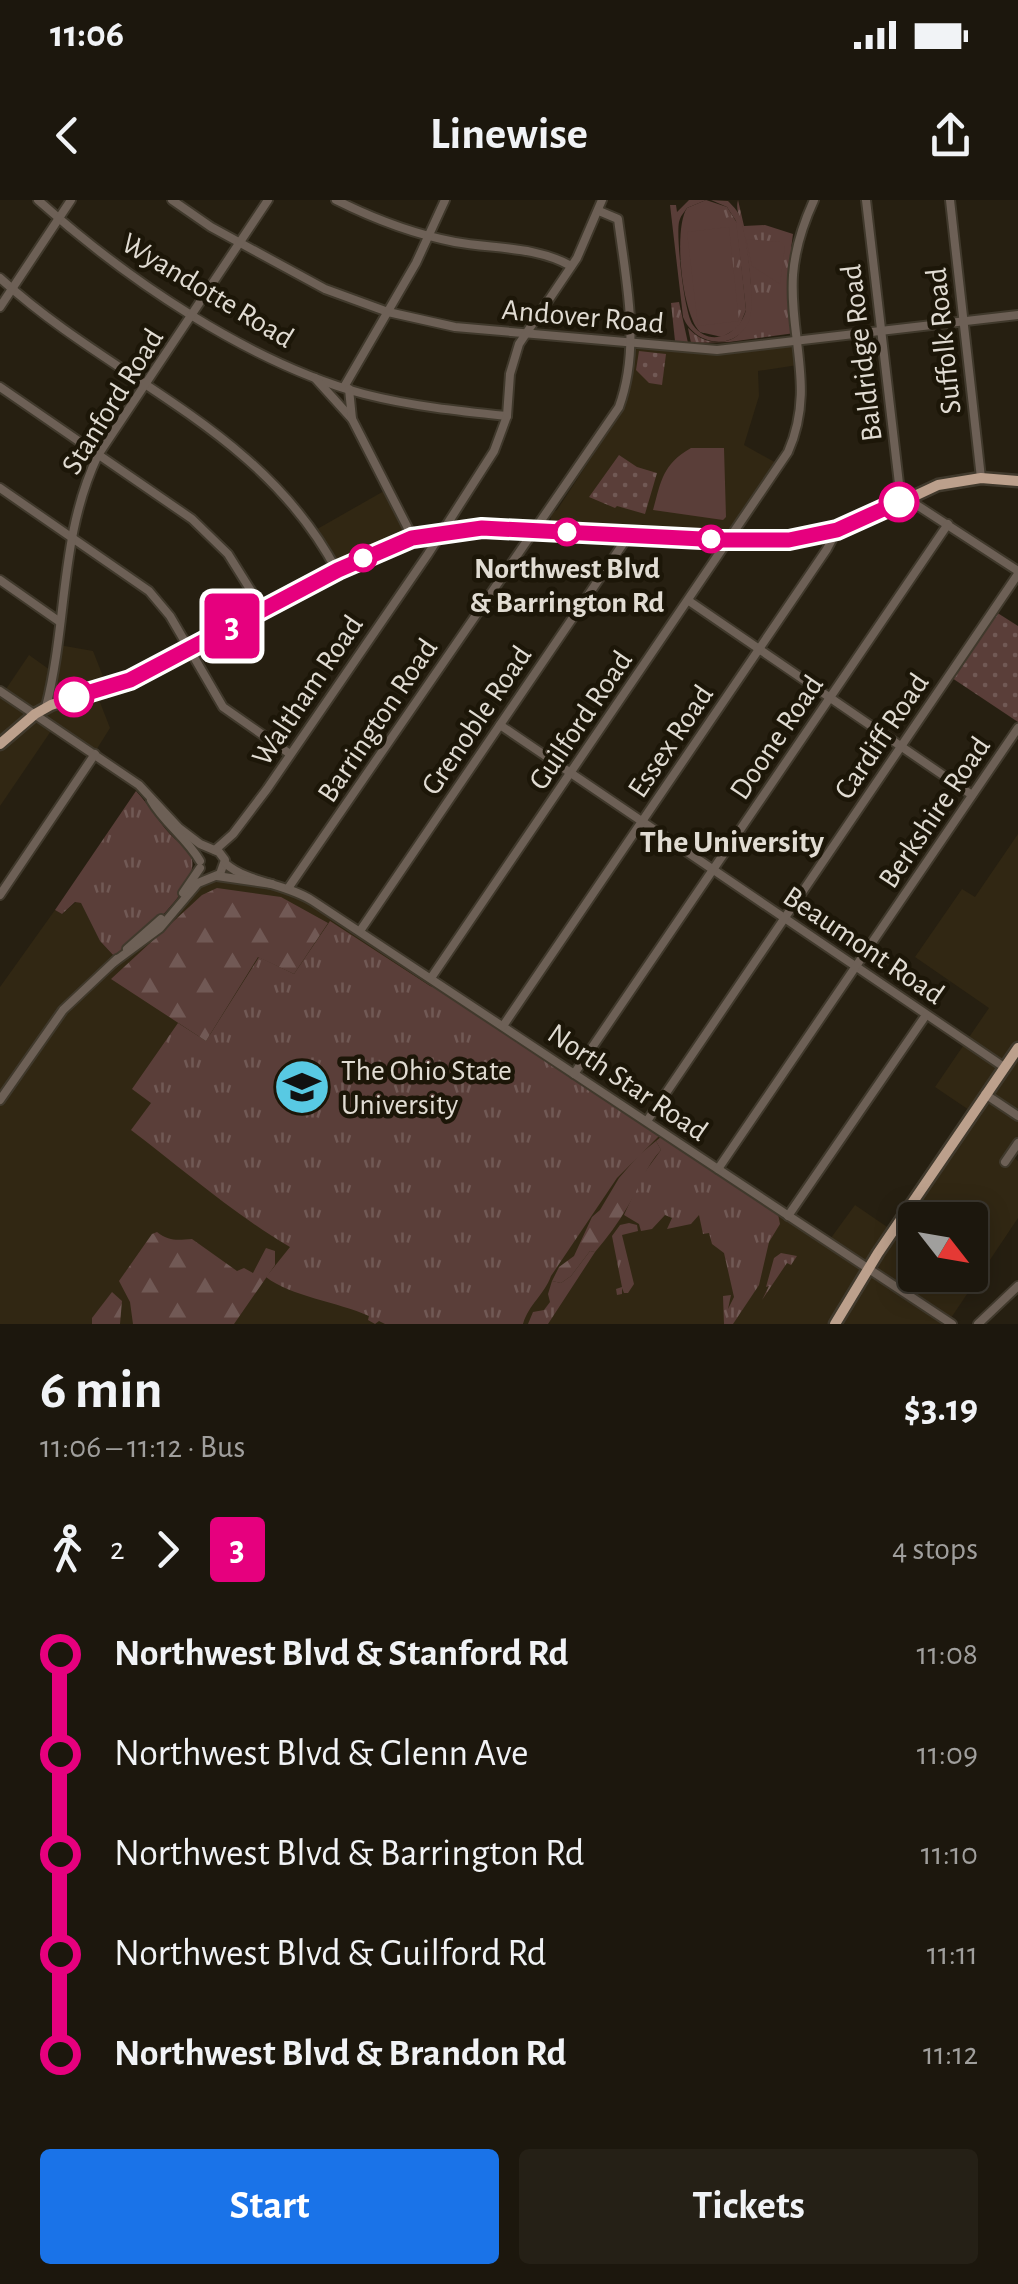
<!DOCTYPE html>
<html lang="en">
<head>
<meta charset="utf-8">
<style>
  :root { --surface:#1c170d; --page:#252016; --text:#f1f3f6; --muted:#a09f9d; --line:#3a362e; --accent:#1a73e8 }
  body { margin:0; font-family:"Alegreya Sans",sans-serif; background:var(--page); color:var(--text); height:100vh; display:flex; flex-direction:column; font-size:38px; white-space:nowrap }
  * { box-sizing:border-box; margin:0 }
  p { font-size:32px; color:var(--muted) }
  .icon { flex:none; width:55px; height:55px; fill:none; stroke:currentColor; stroke-width:2; stroke-linecap:round; stroke-linejoin:round }
  .map { position:relative; height:1124px; overflow:hidden }
  .panel { display:flex; flex-direction:column; background:var(--surface); flex:1 }
  .panel>* { flex:none }
  .badge { padding:0 20px; border-radius:8px; font-size:35px; line-height:65px }
  .needle { width:65px; rotate:121deg }
  .controls { position:absolute; left:898px; top:1002px; display:grid; gap:20px }
  .controls a { display:grid; place-items:center; width:90px; height:90px; border-radius:10px; background:var(--surface); box-shadow:0 5px 25px #0003,0 0 0 2px var(--line); font-size:50px }
  .map>.badge { position:absolute; translate:-50% -50%; box-shadow:0 0 0 5px #fff }
  .legs { display:flex; align-items:center; gap:15px; height:110px; padding:0 40px; font-size:32px }
  .legs p { margin-inline-start:auto }
  .head { display:flex; align-items:center; justify-content:space-between; height:170px; padding:0 40px }
  h1 { font-size:55px; font-weight:700; line-height:75px }
  .action { display:flex; gap:20px; margin-top:auto; padding:20px 40px }
  .action a { flex:1; height:115px; border-radius:10px; background:var(--accent); color:#fff; font-size:40px; font-weight:700; line-height:115px; text-align:center }
  .action a+a { background:var(--page); color:var(--text) }
  ul { padding:0 40px; list-style:none }
  li { display:flex; align-items:center; gap:35px; height:100px; font-size:38px }
  li i { display:grid; place-items:center; width:15px; height:100%; margin:0 12px; background:currentColor }
  li i::after { content:''; width:25px; height:25px; margin:-12px; border:8px solid; border-radius:50%; background:var(--surface) }
  li p { margin-inline-start:auto }
  li:first-child i { background:linear-gradient(#0000 50%,currentColor 0) }
  li:last-child i { background:linear-gradient(currentColor 50%,#0000 0) }
  .status { display:flex; justify-content:space-between; align-items:center; height:70px; padding:0 50px; background:var(--surface); direction:ltr }
  .status svg { height:28px; fill:currentColor }
  header { display:flex; justify-content:space-between; align-items:center; height:130px; padding:0 40px; background:var(--surface); font-size:45px; font-weight:700 }
  .map>svg:first-child { display:block }
  .built { fill:#312713; fill-rule:evenodd }
  .grass { fill:url(#grass-tufts) }
  .forest { fill:url(#forest-firs) }
  .park { fill:url(#park-dots) }
  .pitch { fill:#5a3e39 }
  .lines { fill:none; stroke-linecap:round; stroke-linejoin:round }
  .minor-casing { stroke:#40392c; stroke-width:12 }
  .major-casing { stroke:#40392c; stroke-width:15 }
  .minor { stroke:#6d6056; stroke-width:8 }
  .major { stroke:#bca08c; stroke-width:10 }
  .line-1-casing { stroke:#fff; stroke-width:22 }
  .line-1 { stroke:#e6007e; stroke-width:15 }
  .stop-1-dot { fill:#fff; stroke:#e6007e; stroke-width:5 }
  .labels { text-anchor:middle; stroke-width:9; stroke-linejoin:round; paint-order:stroke }
  .street-label { font-size:30px; fill:#e1dcd3; stroke:#1c1608 }
  .stop-label { font-size:30px; font-weight:bold; fill:#e1dcd3; stroke:#1c1608 }
  .poi-label { font-size:30px; fill:#e1dcd3; stroke:#1c1608; text-anchor:start }
  .neighbourhood-label { font-size:32px; font-weight:bold; fill:#e1dcd3; stroke:#1c1608 }
</style>
</head>
<body>
<div class="status"><b>11:06</b><svg viewBox="0 0 49 12"><path d="M0 12V9h3v3zM5 12V6h3v6zM10 12V3h3v9zM15 12V0h3v12zM26 1h20v11H26zM47 4h2v5h-2z"/></svg></div>
<header><svg class="icon" aria-label="back" viewBox="0 0 24 24"><path d="M15 5l-7 7 7 7"/></svg>Linewise<svg class="icon" aria-label="share" viewBox="0 0 24 24"><path d="M12 15V3M7 8l5-5 5 5M5 13v7h14v-7"/></svg></header>
<div class="map">
<svg width="1018" height="1124" viewBox="0 0 1018 1124">
  <defs>
    <pattern id="grass-tufts" width="24" height="20" patternUnits="userSpaceOnUse" patternTransform="scale(2.5)"><rect width="24" height="20" fill="#5a3e39"/><path d="M3 7l-1-3M5 7V3M7 7l1-3M15 17l-1-3M17 17v-4M19 17l1-3" fill="none" stroke="#715955"/></pattern>
    <pattern id="forest-firs" width="22" height="20" patternUnits="userSpaceOnUse" patternTransform="scale(2.5)"><rect width="22" height="20" fill="#5a3e39"/><path d="M5 1l3.5 6h-7zM16 11l3.5 6h-7z" fill="#715955"/></pattern>
    <pattern id="park-dots" width="8" height="8" patternUnits="userSpaceOnUse" patternTransform="scale(2.5)"><rect width="8" height="8" fill="#5a3e39"/><path d="M2 2h.1M6 6h.1" fill="none" stroke="#715955" stroke-width="1.8" stroke-linecap="round"/></pattern>
  </defs>
  <rect width="100%" height="100%" fill="#261f11"/>
  <g class="built">
    <polygon points="791,146 797,148 798,165 758,171 759,196 744,245 778,264 729,335 556,326 551,323 551,313 557,310 618,217 627,197 636,149 720,153"/>
    <polygon points="384,291 412,341 336,377 312,332"/>
    <polygon points="59,445 93,451 108,489 96,492 110,528 93,555 53,528 0,606 0,490 4,492 29,455 50,470"/>
    <path d="M 1018,634 L 1018,947 L 1012,956 L 1018,961 L 1018,1018 L 949,1121 L 952,1124 L 0,1124 L 0,787 L 55,710 L 62,714 L 76,702 L 81,703 L 100,741 L 114,756 L 114,761 L 142,744 L 198,683 L 217,676 L 289,687 L 828,1042 L 855,1005 L 893,1031 L 972,912 L 935,887 L 989,808 L 915,757 L 962,689 L 975,697 ZM 915,1020 L 970,1020 L 970,1075 L 915,1075 Z"/>
  </g>
  <g class="grass">
    <path d="M 706,0 L 727,7 L 737,23 L 746,110 L 739,127 L 722,137 L 700,132 C 682,115 673,29 687,8 Z"/>
    <path d="M 738,0 L 744,26 L 765,25 L 793,34 L 791,49 L 796,35 L 791,69 L 795,133 L 729,142 L 691,143 L 688,128 C 696,136 704,141 715,142 C 768,145 748,61 743,30 C 741,18 735,11 738,0 Z"/>
    <polygon points="679,102 688,143 675,141 671,103"/>
    <path d="M 136,591 C 150,606 160,625 175,639 C 181,644 188,648 191,656 C 203,686 137,742 114,756 L 100,741 L 81,703 L 75,702 L 62,714 L 55,710 Z"/>
    <path d="M 330,721 L 430,786 L 444,791 L 660,935 L 617,978 L 551,1076 C 544,1095 529,1104 523,1124 L 385,1124 L 379,1121 L 375,1124 L 368,1120 L 369,1116 C 338,1102 290,1096 266,1077 L 290,1047 C 232,1013 184,970 131,930 L 151,903 L 132,889 L 178,823 L 206,841 L 259,757 L 294,774 Z"/>
    <polygon points="662,936 778,1014 780,1024 769,1042 759,1085 733,1124 724,1124 723,1096 731,1095 728,1109 734,1097 724,1053 712,1044 709,1033 703,1034 699,1015 691,1024 667,1029 672,1018 665,1015 652,1029 641,1031 639,1024 624,1015 642,976 661,950 656,941"/>
    <polygon points="629,1023 637,1025 638,1031 622,1035 634,1084 628,1093 624,1093 622,1088 622,1094 617,1095 616,1089 622,1087 612,1036 620,1025"/>
    <polygon points="590,1051 595,1052 548,1124 528,1124 533,1112 544,1110 550,1102 548,1094 552,1081 561,1083 571,1076"/>
    <polygon points="781,1053 797,1056 791,1065 787,1063 762,1100 769,1086 766,1087 774,1058"/>
  </g>
  <g class="forest">
    <polygon points="217,688 281,697 328,723 294,774 258,757 206,841 111,779 202,695"/>
    <path d="M 656,941 L 661,950 C 645,967 640,987 628,1006 C 618,1023 607,1038 595,1052 L 590,1051 L 571,1076 L 561,1083 L 552,1081 L 559,1067 L 574,1056 L 592,1017 L 600,1010 L 619,978 L 639,955 Z"/>
    <path d="M 157,1032 C 170,1042 178,1040 192,1039 L 237,1071 L 244,1068 L 253,1073 L 266,1048 L 275,1051 L 275,1065 L 234,1124 L 133,1124 L 130,1102 L 119,1081 L 152,1034 Z"/>
    <polygon points="112,1092 122,1101 120,1124 92,1124 92,1118"/>
  </g>
  <g class="park">
    <polygon points="639,151 666,154 662,185 649,183 636,170"/>
    <polygon points="619,255 637,267 657,273 645,314 617,306 615,308 589,297"/>
    <polygon points="996,412 1018,426 1018,522 952,478"/>
  </g>
  <g class="pitch">
    <path d="M 689,0 L 706,0 L 687,8 C 683,14 681,15 679,22 C 676,37 684,113 693,125 C 710,149 740,134 746,110 L 736,21 L 727,7 L 711,0 L 728,1 C 734,7 739,12 741,20 C 747,39 756,104 749,121 C 735,153 694,145 683,117 L 670,5 L 676,5 L 677,12 Z"/>
    <polygon points="729,27 739,121 698,126 687,32"/>
    <polygon points="746,39 781,42 785,46 780,84 752,66"/>
    <path d="M 691,248 L 724,248 L 726,317 L 723,320 L 653,310 C 661,280 663,264 691,248 Z"/>
  </g>
  <g class="lines">
    <g class="minor-casing">
      <g id="minor">
        <path d="M 38,0 C 126,79 249,163 364,194 C 411,206 458,211 507,216"/>
        <polyline points="172,0 211,27 325,89 388,112 455,127 717,150 1018,115"/>
        <path d="M 336,0 C 374,19 413,34 455,42 C 494,49 536,46 571,66"/>
        <polyline points="866,0 901,301"/>
        <polyline points="950,0 981,278"/>
        <path d="M 0,78 C 114,182 262,228 337,371"/>
        <polyline points="0,107 71,0"/>
        <polyline points="315,178 352,219"/>
        <polyline points="0,187 192,319 228,354 263,410"/>
        <polyline points="344,187 416,63 445,0"/>
        <polyline points="349,189 352,219 413,338"/>
        <polyline points="0,288 149,391 170,416 223,507 290,554"/>
        <polyline points="906,298 1018,371"/>
        <polyline points="0,380 60,422"/>
        <polyline points="689,401 972,595"/>
        <polyline points="0,491 139,585 179,628 200,644 219,652 225,660 220,674 198,683 160,728 114,762"/>
        <path d="M 46,507 C 68,421 59,337 98,255 L 268,0"/>
        <polyline points="500,525 1004,867"/>
        <path d="M 151,600 C 164,623 187,638 200,661"/>
        <polyline points="215,650 233,634 267,589 428,354 494,251 507,216 510,174 519,144 577,58 602,0"/>
        <path d="M 226,664 C 248,683 285,683 313,701 L 952,1124"/>
        <polyline points="217,676 272,684"/>
        <path d="M 289,687 L 619,207 C 641,147 626,81 618,19 L 599,11"/>
        <polyline points="183,693 200,668"/>
        <polyline points="0,695 95,554"/>
        <polyline points="360,731 629,335"/>
        <polyline points="127,749 161,719"/>
        <path d="M 431,778 L 788,252 C 816,189 789,138 793,75 C 795,48 803,24 814,0"/>
        <polyline points="503,826 827,349 837,330"/>
        <polyline points="574,874 948,324"/>
        <polyline points="985,894 1018,916"/>
        <polyline points="0,900 63,810 117,759"/>
        <polyline points="647,921 1018,374"/>
        <polyline points="1005,962 1018,943"/>
        <polyline points="718,969 1018,528"/>
        <polyline points="788,1016 926,815"/>
        <polyline points="978,1124 1018,1086"/>
      </g>
    </g>
    <g class="major-casing">
      <g id="major">
        <polyline points="0,544 35,514 51,505 130,479 337,371 413,338 482,329 723,340 789,340 859,322 938,285 981,278 1018,281"/>
        <polyline points="835,1124 878,1053 1018,848"/>
      </g>
    </g>
    <use href="#minor" class="minor"/>
    <use href="#major" class="major"/>
  </g>
  <g class="lines">
    <g class="line-1-casing">
      <polyline id="line-1" points="74,497 130,480 338,370 412,338 482,328 722,340 789,340 837,330 899,302"/>
    </g>
    <use href="#line-1" class="line-1"/>
  </g>
  <defs>
    <g id="university-disc" transform="scale(2.875)"><circle r="9.5" fill="#58c9e3" stroke="#1c1608"/><path d="M0-5L7-2L0 1L-7-2ZM-4 1L0 2.5L4 1V4Q0 6-4 4Z" fill="#111"/></g>
  </defs>
  <g fill-rule="evenodd">
    <use href="#university-disc" x="302" y="887"/>
  </g>
  <g class="stop-1-dot">
    <circle cx="899" cy="302" r="18"/>
    <circle cx="567" cy="332" r="12"/>
    <circle cx="711" cy="339" r="12"/>
    <circle cx="363" cy="358" r="12"/>
    <circle cx="74" cy="497" r="18"/>
  </g>
  <g class="labels">
    <g class="street-label">
      <text transform="translate(208 90) rotate(31)" y="10">Wyandotte Road</text>
      <text transform="translate(583 116) rotate(5)" y="10">Andover Road</text>
      <text transform="translate(943 141) rotate(-96)" y="10">Suffolk Road</text>
      <text transform="translate(861 153) rotate(-97)" y="10">Baldridge Road</text>
      <text transform="translate(112 201) rotate(-58)" y="10">Stanford Road</text>
      <text transform="translate(307 490) rotate(-56)" y="10">Waltham Road</text>
      <text transform="translate(377 520) rotate(-56)" y="10">Barrington Road</text>
      <text transform="translate(476 520) rotate(-56)" y="10">Grenoble Road</text>
      <text transform="translate(580 520) rotate(-56)" y="10">Guilford Road</text>
      <text transform="translate(881 536) rotate(-56)" y="10">Cardiff Road</text>
      <text transform="translate(776 537) rotate(-56)" y="10">Doone Road</text>
      <text transform="translate(670 541) rotate(-56)" y="10">Essex Road</text>
      <text transform="translate(934 612) rotate(-56)" y="10">Berkshire Road</text>
      <text transform="translate(864 745) rotate(34)" y="10">Beaumont Road</text>
      <text transform="translate(628 882) rotate(34)" y="10">North Star Road</text>
    </g>
    <g class="stop-label">
      <text x="567" y="378">Northwest Blvd<tspan x="567" dy="34">&amp; Barrington Rd</tspan></text>
    </g>
    <g class="poi-label">
      <text x="341" y="880">The Ohio State<tspan x="341" dy="34">University</tspan></text>
    </g>
    <g class="neighbourhood-label">
      <text x="732" y="652">The University</text>
    </g>
  </g>
</svg>
<div class="controls">
<a><svg class="needle" viewBox="-14 -14 28 28"><path d="M0-13l5 13h-10z" fill="#e53935"/><path d="M0 13l5-13h-10z" fill="#a09f9d"/></svg></a>
</div>
<b class="badge" style="left:232px;top:426px;background:#e6007e;color:#fff">3</b>
</div>
<section class="panel">
<div class="head"><div><h1>6 min</h1><p>11:06 – 11:12 · Bus</p></div><b>$3.19</b></div>
<div class="legs"><svg class="icon" aria-label="walk" viewBox="0 0 24 24"><circle cx="13" cy="4" r="2"/><path d="M13 8l-2 6 4 7M11 14l-3 7M7 12l3-4h3l4 4"/></svg>2<svg class="icon" aria-label="forward" viewBox="0 0 24 24"><path d="M9 5l7 7-7 7"/></svg><b class="badge" style="background:#e6007e;color:#fff">3</b><p>4 stops</p></div>
<ul>
<li><i style="color:#e6007e"></i><b>Northwest Blvd &amp; Stanford Rd</b><p>11:08</p></li>
<li><i style="color:#e6007e"></i><span>Northwest Blvd &amp; Glenn Ave</span><p>11:09</p></li>
<li><i style="color:#e6007e"></i><span>Northwest Blvd &amp; Barrington Rd</span><p>11:10</p></li>
<li><i style="color:#e6007e"></i><span>Northwest Blvd &amp; Guilford Rd</span><p>11:11</p></li>
<li><i style="color:#e6007e"></i><b>Northwest Blvd &amp; Brandon Rd</b><p>11:12</p></li>
</ul>
<div class="action"><a>Start</a><a>Tickets</a></div>
</section>
</body>
</html>
